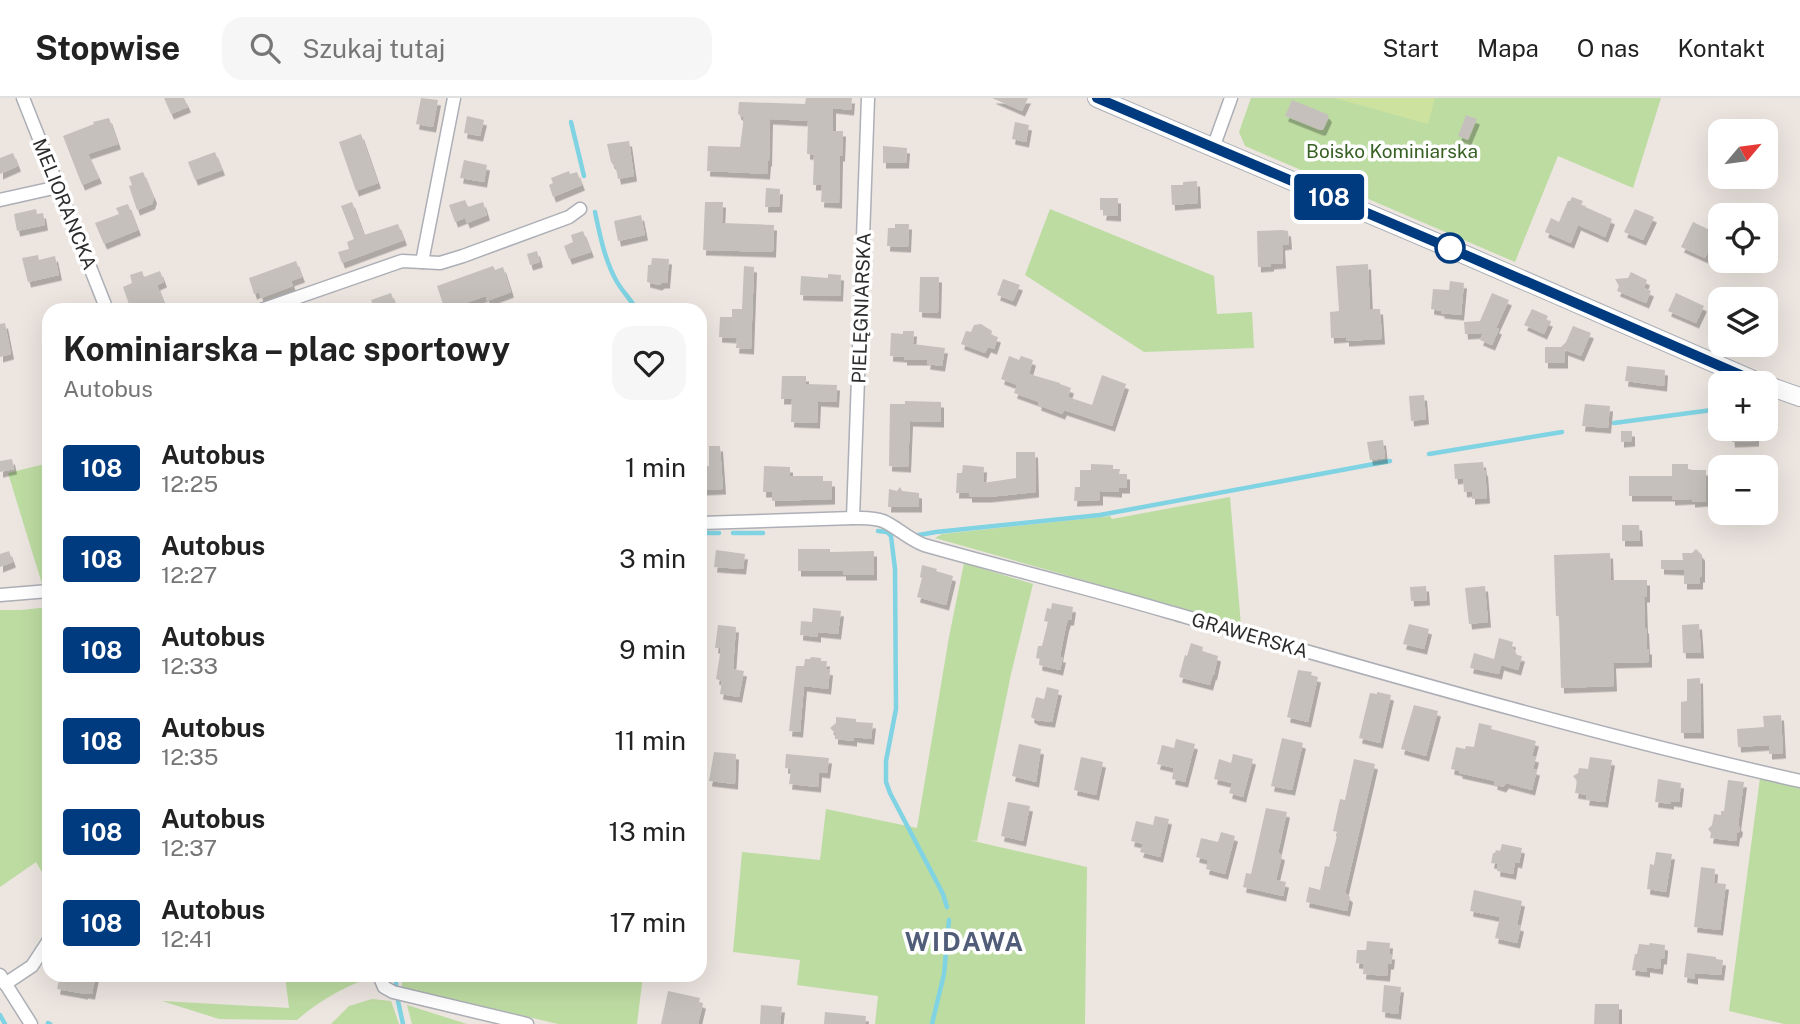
<!DOCTYPE html>
<html lang="pl">
<head>
<meta charset="utf-8">
<style>
  :root { --surface:#fff; --page:#f6f6f6; --text:#222; --muted:#767676; --line:#e0e0e0 }
  body { margin:0; font-family:"Public Sans",sans-serif; background:var(--page); color:var(--text); height:100vh; display:flex; flex-direction:column; font-size:26px; white-space:nowrap }
  * { box-sizing:border-box; margin:0 }
  p { font-size:23px; color:var(--muted) }
  .icon { flex:none; width:38px; height:38px; fill:none; stroke:currentColor; stroke-width:2; stroke-linecap:round; stroke-linejoin:round }
  .map { position:relative; flex:1; overflow:hidden }
  .panel { position:absolute; left:42px; top:205px; width:665px; height:679px; display:flex; flex-direction:column; background:var(--surface); border-radius:21px; box-shadow:0 7px 28px #0002 }
  .panel>* { flex:none }
  .badge { padding:0 14px; border-radius:5px; font-size:24px; line-height:46px }
  .needle { width:46px; rotate:61deg }
  .buttons { position:absolute; left:1708px; top:21px; display:grid; gap:14px }
  .buttons a { display:grid; place-items:center; width:70px; height:70px; border-radius:14px; background:var(--surface); box-shadow:0 7px 28px #0002; font-size:35px }
  .map>.badge { position:absolute; translate:-50% -50%; box-shadow:0 0 0 4px #fff }
  .round { display:grid; place-items:center; flex:none; width:74px; height:74px; border-radius:21px; background:var(--page) }
  .head { display:flex; align-items:center; justify-content:space-between; height:119px; padding:0 21px }
  h1 { font-size:33px; font-weight:700; line-height:52px }
  ul { padding:0; list-style:none }
  li { display:flex; align-items:center; gap:21px; height:91px; padding:0 21px }
  li div { flex:1 }
  li b { display:block; font-size:26px }
  li em { font-style:normal }
  li .badge { min-width:77px; font-weight:700; text-align:center }
  header { display:flex; align-items:center; gap:42px; box-sizing:border-box; height:98px; padding:0 35px; background:var(--surface); border-bottom:2px solid var(--line) }
  header strong { font-size:33px }
  nav { display:flex; gap:38px; margin-inline-start:auto; font-size:24px }
  .search { width:490px; height:63px; background:var(--page); display:flex; align-items:center; gap:18px; box-sizing:border-box; padding:0 24px; border-radius:21px; color:var(--muted); font-size:26px }
  .map>svg:first-child { display:block }
  .green { fill:#bddca2 }
  .pitch { fill:#cde29f }
  .lines { fill:none; stroke-linecap:round; stroke-linejoin:round }
  .stream { stroke:#7fd3e2; stroke-width:4.5 }
  .building { fill:#c5c0bb; filter:url(#shadow) }
  .street-casing { stroke:#acafb6; stroke-width:15 }
  .secondary-casing { stroke:#acafb6; stroke-width:20 }
  .street { stroke:#fff; stroke-width:12 }
  .secondary { stroke:#fff; stroke-width:18 }
  .line-casing { stroke:#fff; stroke-width:16 }
  .line { stroke:#003b80; stroke-width:10 }
  .stop-dot { fill:#fff; stroke:#003b80; stroke-width:3.5 }
  .labels { text-anchor:middle; stroke-width:7; stroke-linejoin:round; paint-order:stroke }
  .park-label { font-size:19px; fill:#376123; stroke:#fff }
  .street-label { font-size:19px; fill:#2c2c2c; stroke:#fff }
  .district-label { font-size:26px; font-weight:bold; letter-spacing:2px; fill:#515c78; stroke:#fff }
</style>
</head>
<body>
<header>
<strong>Stopwise</strong>
<div class="search"><svg class="icon" aria-label="search" viewBox="0 0 24 24"><circle cx="10" cy="10" r="6"/><path d="M15 15l6 6"/></svg>Szukaj tutaj</div>
<nav><a>Start</a><a>Mapa</a><a>O nas</a><a>Kontakt</a></nav>
</header>
<div class="map">
<svg width="1800" height="926" viewBox="0 0 1800 926">
  <defs>
    <filter id="shadow"><feDropShadow dx="3" dy="5.5" stdDeviation="0" flood-color="#0004"/></filter>
  </defs>
  <rect width="100%" height="100%" fill="#ece5e0"/>
  <g class="green">
    <polygon points="1251,0 1661,0 1633,90 1558,58 1515,164 1245,48 1239,34"/>
    <polygon points="1050,111 1214,178 1217,216 1252,214 1254,250 1144,254 1025,177"/>
    <polygon points="49,365 49,485 42,486 8,375"/>
    <polygon points="1230,399 1241,527 935,440 942,436 1110,418 1112,421"/>
    <polygon points="964,465 1033,486 1011,576 977,743 969,742 1087,769 1085,926 875,926 878,898 797,887 800,862 733,854 742,754 820,762 826,711 917,730 949,539"/>
    <polygon points="49,509 49,786 36,764 0,789 0,512 21,512"/>
    <polygon points="1760,680 1800,690 1800,926 1784,926 1729,913"/>
    <path d="M 285,877 L 366,877 L 366,881 C 340,891 318,904 297,922 L 219,921 L 162,903 L 289,910 Z"/>
    <polygon points="402,877 643,877 637,926 558,926 402,889"/>
    <polygon points="372,901 391,903 399,926 331,926 349,908"/>
    <polygon points="407,907 467,926 412,926"/>
  </g>
  <g class="pitch">
    <polygon points="1334,0 1435,0 1428,26"/>
    <polygon points="1343,43 1362,52 1356,64 1338,55"/>
  </g>
  <g class="lines">
    <g class="stream">
      <polyline points="571,24 584,78"/>
      <path d="M 595,114 C 600,138 605,163 617,184 C 623,194 631,202 637,212"/>
      <polyline points="1614,325 1712,312"/>
      <polyline points="1429,356 1562,334"/>
      <polyline points="878,433 887,434 891,438 895,471 896,611 886,663 886,684 890,695 943,796 947,809"/>
      <polyline points="700,435 719,435"/>
      <polyline points="733,435 763,435"/>
      <polyline points="913,438 936,434 1100,417 1390,363"/>
      <polyline points="396,888 396,877"/>
      <polyline points="398,903 403,926"/>
      <polyline points="0,917 5,926"/>
      <polyline points="48,925 50,926"/>
      <polyline points="932,926 944,876 949,822"/>
    </g>
  </g>
  <g class="building">
    <polygon points="164,0 184,0 188,9 171,16"/>
    <polygon points="421,0 438,2 433,29 416,26"/>
    <polygon points="806,0 852,0 851,12 833,10 833,33 843,33 842,58 840,58 839,105 821,104 822,87 813,87 814,57 807,56 808,23 770,21 769,63 768,63 767,76 707,73 708,48 740,49 744,19 740,19 740,17 738,16 739,4 805,6"/>
    <polygon points="992,0 1028,0 1022,13"/>
    <polygon points="1292,2 1327,16 1329,19 1323,32 1320,32 1285,18"/>
    <polygon points="1466,17 1477,21 1468,42 1458,38"/>
    <polygon points="467,18 484,22 480,38 464,35"/>
    <polygon points="109,20 118,46 88,56 99,80 82,87 63,38 94,26 93,24"/>
    <polygon points="1015,24 1029,27 1026,44 1012,41"/>
    <polygon points="361,36 378,85 356,93 339,44"/>
    <polygon points="629,43 634,78 618,81 616,70 611,64 607,46"/>
    <polygon points="883,48 907,50 906,65 883,65"/>
    <polygon points="215,54 222,72 195,82 188,64"/>
    <polygon points="13,55 18,68 0,76 0,60"/>
    <polygon points="464,62 487,67 484,84 460,80"/>
    <polygon points="569,73 570,76 577,74 582,87 553,99 549,87 553,85 551,80"/>
    <polygon points="143,74 154,100 152,106 137,112 129,88 132,87 129,79"/>
    <polygon points="1197,83 1198,105 1172,107 1171,87 1183,87 1183,84"/>
    <polygon points="766,90 780,91 779,109 765,109"/>
    <polygon points="1572,99 1583,103 1581,107 1612,121 1605,139 1578,127 1571,145 1545,134 1551,120 1559,124 1568,103 1570,103"/>
    <polygon points="1100,100 1118,100 1118,118 1103,117 1104,112 1100,112"/>
    <polygon points="465,102 468,109 483,104 487,117 467,125 465,120 455,124 449,107"/>
    <polygon points="352,104 364,137 398,126 404,142 342,165 338,154 349,151 347,144 354,141 341,108"/>
    <polygon points="705,104 723,104 722,125 774,127 773,154 703,152"/>
    <polygon points="128,106 138,132 104,146 95,125 119,116 116,110"/>
    <polygon points="36,111 37,116 43,115 45,127 17,133 14,116"/>
    <polygon points="1635,111 1654,119 1643,142 1624,134"/>
    <polygon points="641,117 645,137 618,143 614,123"/>
    <polygon points="1693,124 1716,135 1705,160 1681,149"/>
    <polygon points="895,126 909,126 908,149 887,148 888,130 895,130"/>
    <polygon points="1282,132 1288,133 1289,146 1282,147 1283,165 1271,166 1271,168 1258,169 1257,133"/>
    <polygon points="583,133 591,154 569,161 564,148 573,144 571,137"/>
    <polygon points="537,153 540,164 530,167 527,156"/>
    <polygon points="38,157 39,162 55,158 59,177 28,184 22,160"/>
    <polygon points="652,160 669,161 667,185 662,185 659,187 647,184 648,167 651,167"/>
    <polygon points="296,163 302,179 291,183 293,188 261,200 259,194 254,196 249,180"/>
    <polygon points="1368,166 1370,211 1380,211 1382,241 1346,243 1346,239 1331,240 1330,214 1339,213 1336,168"/>
    <polygon points="493,168 495,172 503,169 511,194 487,203 486,198 445,212 437,188"/>
    <polygon points="744,168 754,169 751,251 736,250 737,240 719,239 720,219 732,219 732,211 742,211"/>
    <polygon points="142,173 144,179 160,173 164,184 157,187 164,205 146,212 131,212 123,189 132,185 130,177"/>
    <polygon points="1631,174 1647,182 1644,190 1651,193 1646,205 1617,193 1619,188 1615,181 1628,180"/>
    <polygon points="828,176 841,177 840,198 800,197 801,178 828,180"/>
    <polygon points="920,179 939,179 938,215 919,214"/>
    <polygon points="1003,181 1020,187 1013,203 997,197"/>
    <polygon points="1450,183 1464,185 1461,217 1441,215 1442,213 1431,211 1433,191 1449,192"/>
    <polygon points="391,195 397,212 375,212 371,202"/>
    <polygon points="1492,195 1509,202 1496,230 1499,231 1492,247 1480,242 1483,235 1465,236 1464,224 1480,223"/>
    <polygon points="1676,195 1704,208 1696,225 1668,213"/>
    <polygon points="1532,211 1548,218 1546,222 1550,223 1544,236 1524,227"/>
    <polygon points="5,225 11,256 0,259 0,226"/>
    <polygon points="981,226 992,233 991,237 998,239 994,251 988,249 985,255 961,246 966,233 971,234 974,227"/>
    <polygon points="1573,228 1591,235 1581,258 1565,252 1565,265 1545,265 1545,249 1561,249 1566,244"/>
    <polygon points="903,233 914,233 913,246 945,250 942,268 927,266 928,262 904,262 904,259 890,258 891,235 903,236"/>
    <polygon points="1009,258 1019,262 1021,258 1033,262 1029,276 1060,285 1060,286 1071,290 1068,299 1092,307 1102,277 1126,286 1112,328 1064,312 1062,316 1038,307 1039,304 1014,295 1017,287 1001,281"/>
    <polygon points="1627,268 1665,272 1664,288 1625,283"/>
    <polygon points="782,278 806,278 806,286 837,287 836,304 818,303 817,325 791,324 792,301 781,301"/>
    <polygon points="1424,297 1426,321 1411,323 1409,298"/>
    <polygon points="905,303 941,304 941,324 910,323 908,369 889,368 890,306 905,306"/>
    <polygon points="1585,306 1610,308 1608,330 1582,328"/>
    <polygon points="1738,331 1756,331 1756,343 1732,344 1731,333 1738,333"/>
    <polygon points="1621,333 1632,333 1632,343 1621,344"/>
    <polygon points="1383,342 1385,360 1370,362 1367,344"/>
    <polygon points="709,348 720,348 723,391 702,392 701,373 707,372 707,368 709,368"/>
    <polygon points="1016,354 1035,354 1036,394 988,399 969,399 969,395 956,395 957,375 962,375 963,367 984,369 983,385 1016,380"/>
    <polygon points="12,361 14,371 0,374 0,363"/>
    <polygon points="1483,364 1484,373 1485,372 1487,400 1472,401 1472,393 1464,394 1463,380 1455,381 1454,366"/>
    <polygon points="1091,366 1113,367 1113,371 1120,371 1119,376 1127,376 1127,390 1119,390 1119,394 1100,393 1100,402 1074,403 1075,389 1080,389 1080,372 1091,372"/>
    <polygon points="1672,366 1688,366 1688,372 1706,372 1706,403 1692,404 1692,401 1672,402 1672,398 1629,398 1629,378 1672,378"/>
    <polygon points="764,368 790,369 790,378 823,378 823,383 832,383 832,401 772,403 772,394 763,394"/>
    <polygon points="900,389 902,393 919,395 919,409 888,409 889,391 897,393"/>
    <polygon points="1622,427 1639,427 1640,443 1622,443"/>
    <polygon points="798,451 830,451 830,454 874,453 874,477 843,477 843,473 798,473"/>
    <polygon points="1696,451 1702,457 1702,479 1700,479 1700,486 1684,486 1684,472 1661,471 1661,462 1683,462 1682,455 1692,455"/>
    <polygon points="716,452 745,456 743,471 714,469"/>
    <polygon points="9,453 13,464 0,469 0,456"/>
    <polygon points="1610,455 1611,482 1647,482 1647,499 1644,499 1645,530 1646,530 1647,551 1649,551 1649,564 1613,565 1614,588 1561,590 1559,518 1556,518 1554,457"/>
    <polygon points="922,467 937,471 936,473 953,478 946,507 917,499 922,480 920,479"/>
    <polygon points="1426,488 1427,502 1411,503 1410,489"/>
    <polygon points="1485,488 1488,524 1469,526 1465,490"/>
    <polygon points="1052,505 1073,509 1071,522 1068,522 1066,528 1061,553 1060,559 1063,559 1060,572 1039,567 1040,561 1036,560 1038,548 1042,548 1048,524 1044,523 1047,510 1051,511"/>
    <polygon points="813,510 841,513 838,536 818,534 818,539 800,537 801,523 812,524"/>
    <polygon points="1409,526 1429,531 1424,551 1403,546"/>
    <polygon points="1699,526 1701,555 1683,555 1682,527"/>
    <polygon points="718,527 736,529 733,571 744,573 739,599 720,596 722,583 716,581 721,550 715,550"/>
    <polygon points="1499,540 1513,544 1512,548 1517,557 1522,558 1518,572 1501,567 1499,576 1470,570 1474,555 1494,561"/>
    <polygon points="1191,545 1203,549 1202,553 1218,558 1214,577 1213,576 1210,587 1179,579 1185,557 1187,558"/>
    <polygon points="811,559 821,560 821,563 827,563 826,571 830,572 828,591 804,588 800,634 789,633 796,568 804,568 805,561 810,561"/>
    <polygon points="1298,572 1312,574 1311,577 1318,579 1308,624 1287,619"/>
    <polygon points="1700,580 1701,635 1681,635 1681,604 1687,603 1687,581"/>
    <polygon points="1047,589 1059,592 1052,624 1036,622 1031,619 1036,599 1044,601"/>
    <polygon points="1377,594 1391,597 1380,645 1359,640 1370,595 1377,596"/>
    <polygon points="1414,607 1438,613 1426,658 1401,651"/>
    <polygon points="1781,617 1783,655 1769,656 1769,647 1738,649 1737,631 1764,629 1763,618"/>
    <polygon points="836,619 856,621 856,624 873,625 871,641 854,639 854,643 835,641 835,635 830,630 836,625"/>
    <polygon points="1479,625 1492,628 1491,631 1536,643 1532,658 1536,659 1533,671 1537,672 1532,692 1506,685 1503,689 1494,686 1495,683 1459,675 1460,673 1451,671 1456,649 1465,651 1466,648 1474,649"/>
    <polygon points="1282,640 1303,645 1292,692 1271,688"/>
    <polygon points="1176,641 1195,646 1185,684 1172,681 1174,670 1157,666 1162,647 1174,650"/>
    <polygon points="1019,646 1041,651 1036,684 1012,678"/>
    <polygon points="714,654 736,656 735,686 709,683"/>
    <polygon points="786,656 829,660 827,675 819,674 818,689 789,686 791,671 785,670"/>
    <polygon points="1233,656 1253,661 1243,699 1229,695 1232,685 1214,681 1219,661 1231,665"/>
    <polygon points="1081,659 1103,664 1096,697 1074,692"/>
    <polygon points="1590,659 1612,662 1605,704 1586,702 1587,697 1575,695 1577,683 1573,678 1578,675 1579,670 1588,671"/>
    <polygon points="1354,661 1375,666 1345,795 1350,799 1347,813 1306,804 1309,789 1320,792 1325,768 1329,769 1338,734 1333,733 1340,701 1345,702"/>
    <polygon points="1658,681 1681,685 1679,704 1671,703 1671,706 1655,704"/>
    <polygon points="1728,682 1744,684 1738,727 1740,729 1739,734 1737,735 1736,743 1710,740 1711,735 1708,731 1712,727 1714,716 1721,717 1721,713 1724,713"/>
    <polygon points="1008,704 1030,708 1023,743 1001,738"/>
    <polygon points="1266,710 1287,714 1278,755 1282,757 1276,782 1286,784 1283,798 1243,789 1246,775 1251,776"/>
    <polygon points="1155,718 1169,721 1160,759 1140,754 1143,746 1131,743 1136,723 1153,727"/>
    <polygon points="1221,734 1235,738 1225,776 1206,771 1208,762 1196,759 1201,740 1218,744"/>
    <polygon points="1502,746 1522,750 1519,765 1515,764 1513,776 1497,773 1498,766 1491,765 1493,755 1495,755 1496,752 1500,753"/>
    <polygon points="1656,754 1672,756 1666,794 1647,791 1650,766 1654,767"/>
    <polygon points="1701,769 1715,771 1714,785 1726,786 1720,832 1694,829"/>
    <polygon points="1474,792 1522,803 1517,827 1521,828 1517,845 1495,840 1500,819 1470,813"/>
    <polygon points="1367,843 1390,845 1389,856 1392,856 1391,866 1388,866 1387,878 1363,876 1364,866 1356,865 1357,852 1366,852"/>
    <polygon points="1650,845 1665,847 1664,861 1661,861 1660,871 1647,869 1647,874 1632,872 1635,856 1637,856 1639,846 1649,847"/>
    <polygon points="1687,855 1716,859 1716,861 1723,862 1721,877 1695,875 1695,881 1684,879"/>
    <polygon points="60,877 96,877 92,896 85,895 85,896 57,891"/>
    <polygon points="1384,887 1401,889 1398,916 1382,914"/>
    <polygon points="668,893 700,900 699,904 703,905 698,926 661,926"/>
    <polygon points="1595,906 1619,906 1619,926 1594,926"/>
    <polygon points="761,907 782,909 780,926 760,926"/>
    <polygon points="825,914 866,918 865,926 824,926"/>
  </g>
  <g class="lines">
    <g class="street-casing">
      <g id="street">
        <polyline points="23,0 107,212"/>
        <polyline points="1213,50 1231,0"/>
        <polyline points="0,102 58,89"/>
        <polyline points="422,164 440,165 463,158 569,119 580,111"/>
        <polyline points="261,212 402,163 422,164 454,0"/>
        <polyline points="853,420 868,0"/>
        <path d="M 700,425 L 853,420 C 863,420 873,419 883,423 C 897,429 908,441 924,447 C 1005,470 1088,490 1169,514 C 1379,574 1588,635 1800,683"/>
        <polyline points="0,497 49,493"/>
        <polyline points="0,877 31,926"/>
        <polyline points="379,877 384,889 393,894 527,926"/>
        <polyline points="5,886 32,868 49,842"/>
      </g>
    </g>
    <g class="secondary-casing">
      <g id="secondary">
        <polyline points="1097,0 1447,149 1760,285"/>
        <polyline points="1766,287 1800,299"/>
      </g>
    </g>
    <use href="#street" class="street"/>
    <use href="#secondary" class="secondary"/>
  </g>
  <g class="lines">
    <g class="line-casing">
      <polyline id="line" points="1097,0 1447,149 1759,285"/>
    </g>
    <use href="#line" class="line"/>
  </g>
  <circle class="stop-dot" cx="1450" cy="150" r="14"/>
  <g class="labels">
    <g class="park-label">
      <text x="1392" y="60">Boisko Kominiarska</text>
    </g>
    <g class="street-label">
      <text transform="translate(65 106) rotate(68)" y="7">MELIORANCKA</text>
      <text transform="translate(861 210) rotate(-88)" y="7">PIELĘGNIARSKA</text>
      <text transform="translate(1250 537) rotate(16)" y="7">GRAWERSKA</text>
    </g>
    <g class="district-label">
      <text x="965" y="853">WIDAWA</text>
    </g>
  </g>
</svg>
<div class="buttons">
<a><svg class="needle" viewBox="-14 -14 28 28"><path d="M0-13l5 13h-10z" fill="#e53935"/><path d="M0 13l5-13h-10z" fill="#767676"/></svg></a>
<a><svg class="icon" aria-label="locate" viewBox="0 0 24 24"><circle cx="12" cy="12" r="6"/><path d="M12 2v4M12 18v4M2 12h4M18 12h4"/></svg></a>
<a><svg class="icon" aria-label="layers" viewBox="0 0 24 24"><path d="M12 4l9 5-9 5-9-5zM3 14l9 5 9-5"/></svg></a>
<a>+</a>
<a>−</a>
</div>
<b class="badge" style="left:1329px;top:99px;background:#003b80;color:#fff">108</b>
<section class="panel">
<div class="head"><div><h1>Kominiarska – plac sportowy</h1><p>Autobus</p></div><a class="round"><svg class="icon" aria-label="heart" viewBox="0 0 24 24"><path d="M12 20l-8-8c-3-5 5-10 8-4 3-6 11-1 8 4z"/></svg></a></div>
<ul>
<li><span class="badge" style="background:#003b80;color:#fff">108</span><div><b>Autobus</b><p>12:25</p></div><em>1 min</em></li>
<li><span class="badge" style="background:#003b80;color:#fff">108</span><div><b>Autobus</b><p>12:27</p></div><em>3 min</em></li>
<li><span class="badge" style="background:#003b80;color:#fff">108</span><div><b>Autobus</b><p>12:33</p></div><em>9 min</em></li>
<li><span class="badge" style="background:#003b80;color:#fff">108</span><div><b>Autobus</b><p>12:35</p></div><em>11 min</em></li>
<li><span class="badge" style="background:#003b80;color:#fff">108</span><div><b>Autobus</b><p>12:37</p></div><em>13 min</em></li>
<li><span class="badge" style="background:#003b80;color:#fff">108</span><div><b>Autobus</b><p>12:41</p></div><em>17 min</em></li>
</ul>
</section>
</div>
</body>
</html>
